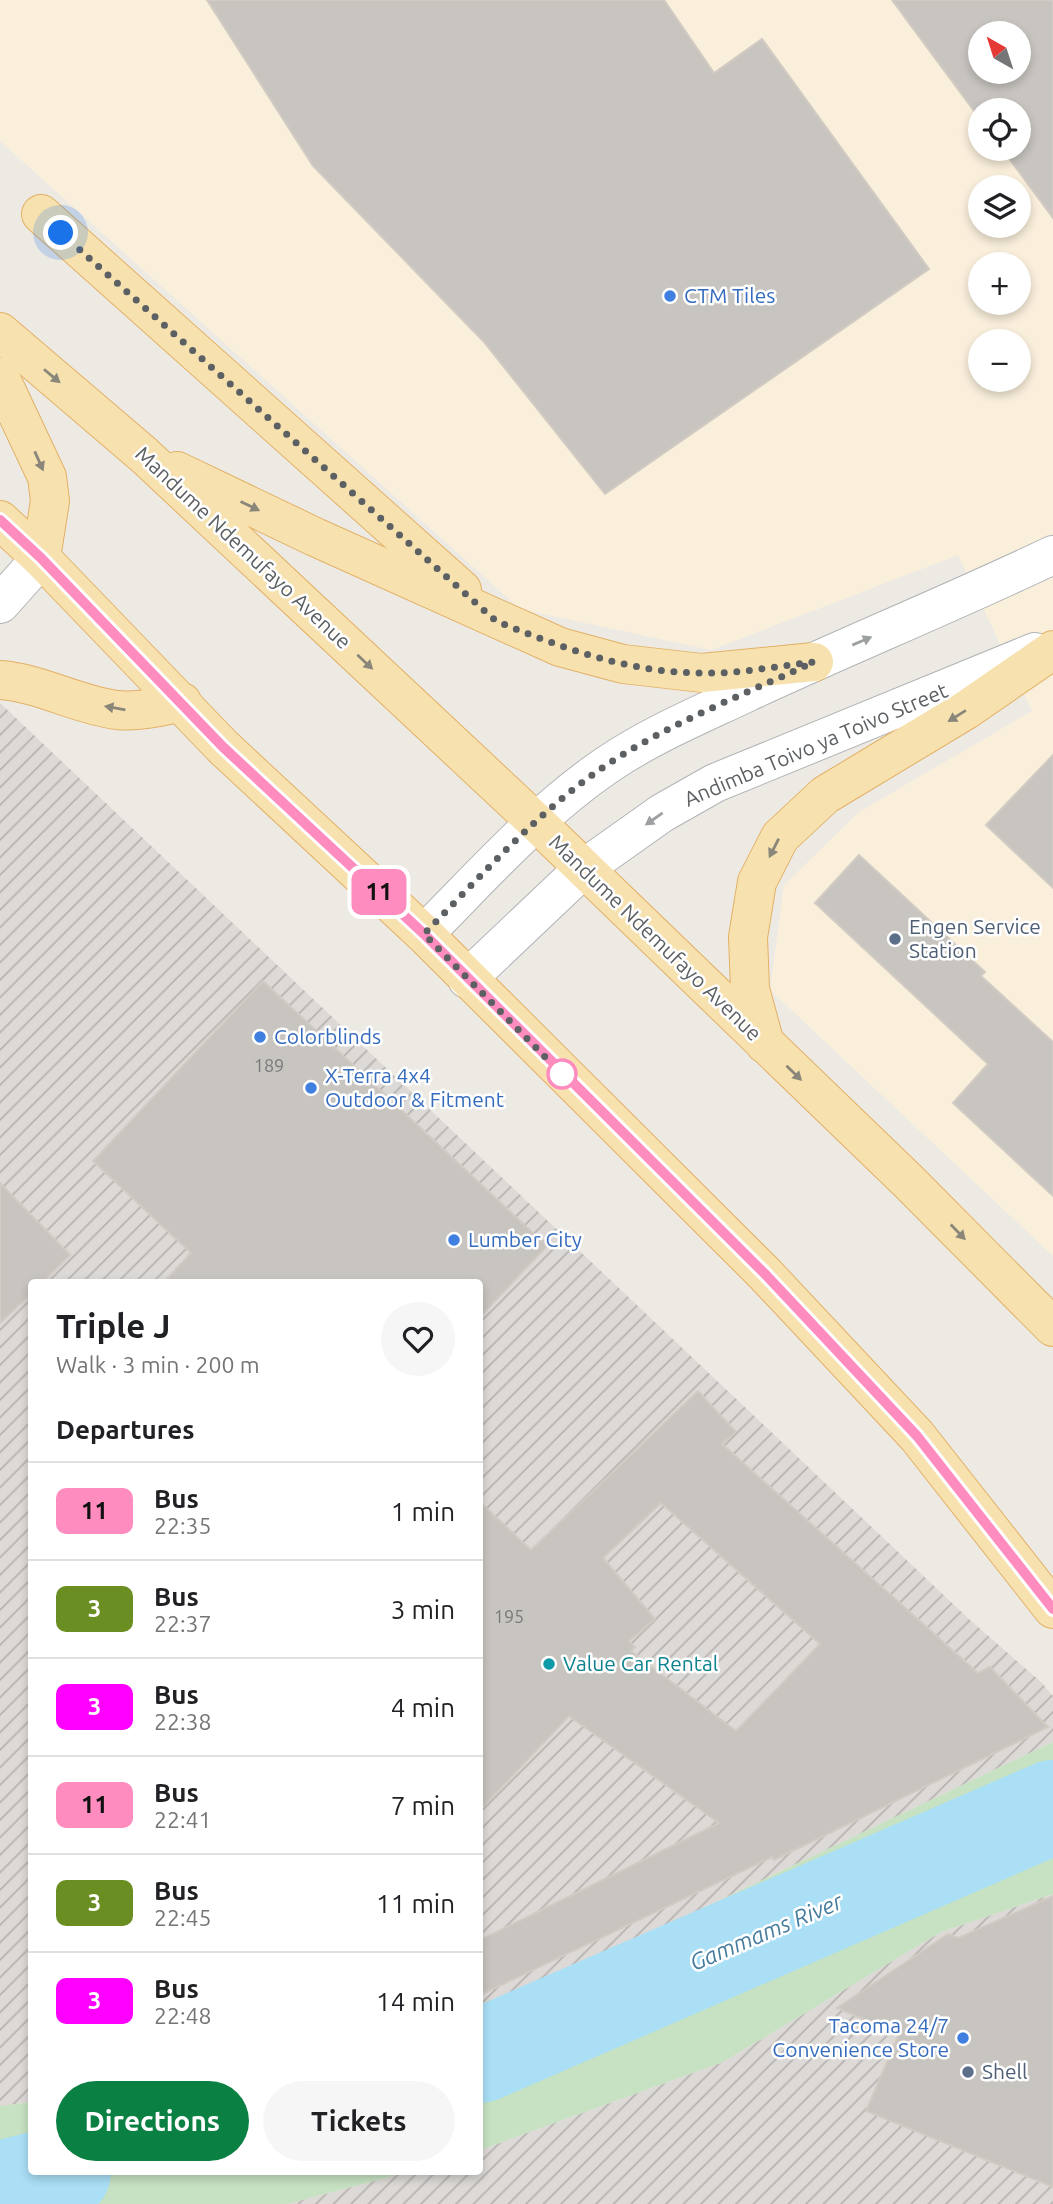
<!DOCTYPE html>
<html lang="en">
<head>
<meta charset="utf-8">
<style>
  :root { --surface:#fff; --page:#f6f6f6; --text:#202124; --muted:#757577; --line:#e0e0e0; --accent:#0b8043 }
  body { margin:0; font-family:Ubuntu,sans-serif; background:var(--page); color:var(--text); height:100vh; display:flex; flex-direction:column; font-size:26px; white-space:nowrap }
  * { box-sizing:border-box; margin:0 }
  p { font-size:23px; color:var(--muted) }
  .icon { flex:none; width:38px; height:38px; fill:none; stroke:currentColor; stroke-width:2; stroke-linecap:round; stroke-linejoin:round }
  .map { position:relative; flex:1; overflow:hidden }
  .panel { position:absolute; left:28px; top:1279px; width:455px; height:896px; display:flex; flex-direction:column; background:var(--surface); border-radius:7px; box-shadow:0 4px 10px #0003 }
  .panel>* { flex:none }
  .badge { padding:0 14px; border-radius:10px; font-size:24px; line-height:46px }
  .needle { width:46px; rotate:321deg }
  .buttons { position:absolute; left:968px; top:21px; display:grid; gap:14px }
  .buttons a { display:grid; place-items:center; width:63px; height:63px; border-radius:50%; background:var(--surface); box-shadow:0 4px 10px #0003; font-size:35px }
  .you { position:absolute; width:35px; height:35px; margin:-18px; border:5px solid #fff; border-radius:50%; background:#1a73e8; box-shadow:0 0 0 10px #1a73e833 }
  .map>.badge { position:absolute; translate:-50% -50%; box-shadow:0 0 0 4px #fff }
  h2 { padding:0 28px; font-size:26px; line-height:63px }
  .round { display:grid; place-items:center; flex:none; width:74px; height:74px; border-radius:37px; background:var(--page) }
  .headline { display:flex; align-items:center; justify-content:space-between; height:119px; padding:0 28px }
  h1 { font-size:33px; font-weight:700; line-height:52px }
  .action { display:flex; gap:14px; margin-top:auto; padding:14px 28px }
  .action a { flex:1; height:80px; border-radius:42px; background:var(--accent); color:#fff; font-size:28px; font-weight:700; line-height:80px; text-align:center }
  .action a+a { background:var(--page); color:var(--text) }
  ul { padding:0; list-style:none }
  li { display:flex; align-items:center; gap:21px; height:98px; padding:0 28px; border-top:2px solid var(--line) }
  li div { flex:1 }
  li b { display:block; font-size:26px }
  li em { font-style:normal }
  li .badge { min-width:77px; font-weight:700; text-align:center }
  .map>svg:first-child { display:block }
  .commercial { fill:#faefdb; fill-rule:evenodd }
  .industrial { fill:url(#industrial-furrows) }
  .grass { fill:#c6e2c2 }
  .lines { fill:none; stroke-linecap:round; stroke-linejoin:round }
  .river { stroke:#aadff6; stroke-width:94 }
  .building { fill:#c8c5c0; stroke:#d1cbc3; stroke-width:2; fill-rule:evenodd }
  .minor-casing { stroke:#b1b4b7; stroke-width:40 }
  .tertiary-casing { stroke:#b1b4b7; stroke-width:40 }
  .primary-casing { stroke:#e3b066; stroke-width:40 }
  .minor { stroke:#fff; stroke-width:38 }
  .tertiary { stroke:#fff; stroke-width:38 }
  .primary { stroke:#f7e2af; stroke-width:38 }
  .oneway { fill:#8a877a }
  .oneway2 { fill:#9da0a1 }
  .line-casing { stroke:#fff; stroke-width:16 }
  .line { stroke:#ff8cbe; stroke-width:10 }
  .walk { stroke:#5c6063; stroke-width:7; stroke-dasharray:0 12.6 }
  .shop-dot { fill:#3f7fe0; stroke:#fff; stroke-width:2.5 }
  .service-dot { fill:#5c6f8a; stroke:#fff; stroke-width:2.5 }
  .stop-dot { fill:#fff; stroke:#ff8cbe; stroke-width:3.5 }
  .culture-dot { fill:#0f9aa8; stroke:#fff; stroke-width:2.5 }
  .labels { text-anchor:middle; stroke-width:5; stroke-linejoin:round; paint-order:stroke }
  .number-label { font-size:18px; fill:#77797a }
  .shop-label { font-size:21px; fill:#366cbe; stroke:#fff; text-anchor:start }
  .street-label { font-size:21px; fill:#5c6063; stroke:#fff }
  .service-label { font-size:21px; fill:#4e5e75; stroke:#fff; text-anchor:start }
  .culture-label { font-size:21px; fill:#0d838f; stroke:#fff; text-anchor:start }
  .water-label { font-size:23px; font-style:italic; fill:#467c9e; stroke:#fff }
</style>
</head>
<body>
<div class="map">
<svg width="1053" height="2204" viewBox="0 0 1053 2204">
  <defs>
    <pattern id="industrial-furrows" width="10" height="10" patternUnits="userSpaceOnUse" patternTransform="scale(1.75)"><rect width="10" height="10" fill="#dcd9d6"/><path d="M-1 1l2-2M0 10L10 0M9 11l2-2" fill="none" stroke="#b6b3b1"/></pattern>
  </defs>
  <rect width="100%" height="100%" fill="#edeae4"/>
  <path class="commercial" d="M 0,0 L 1053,0 L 1053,1256 L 770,990 L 784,885 L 859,812 L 1032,711 L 958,555 L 711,650 L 520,609 L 0,141 ZM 980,33 L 1018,33 L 1018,72 L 980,72 ZM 980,110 L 1018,110 L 1018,149 L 980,149 ZM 980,187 L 1018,187 L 1018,226 L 980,226 ZM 980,264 L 1018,264 L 1018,303 L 980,303 ZM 980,341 L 1018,341 L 1018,380 L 980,380 Z"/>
  <g class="industrial">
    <polygon points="0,703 970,1620 1041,1682 1053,1696 1053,1742 480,2014 480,1283 32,1283 32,2102 0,2106"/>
    <polygon points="1053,1894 1053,2204 287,2204 408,2172 480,2172 480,2150 723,2062 941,1932"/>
  </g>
  <g class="grass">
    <polygon points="1053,1742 1053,1894 941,1932 723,2062 480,2150 480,2014"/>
    <polygon points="31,2102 32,2172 408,2172 287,2204 0,2204 0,2106"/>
  </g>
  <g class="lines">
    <g class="river">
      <polyline points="480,2056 1053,1807"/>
      <polyline points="0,2188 64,2172"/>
    </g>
  </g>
  <g class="building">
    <polygon points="207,0 664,0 714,73 762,39 929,269 605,494 484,342 313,166"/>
    <path d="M 892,0 L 1053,0 L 1053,218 L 1002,149 L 1018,149 L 1018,110 L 980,110 L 980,119 ZM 980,33 L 1018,33 L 1018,72 L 980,72 Z"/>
    <polygon points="1053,755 1053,888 986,825"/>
    <polygon points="859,855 985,972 981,976 1053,1042 1053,1196 953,1103 988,1064 815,903"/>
    <polygon points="263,981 547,1246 480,1317 480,1283 163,1283 191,1253 93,1161"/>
    <polygon points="0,1183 70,1255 42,1283 32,1283 32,1293 0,1323"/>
    <path d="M 698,1391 L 736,1432 L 722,1444 L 978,1673 L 990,1667 L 1048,1727 L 774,1860 L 772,1857 L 480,1995 L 480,1940 L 719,1823 L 569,1716 L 480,1810 L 480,1502 L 531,1550 ZM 661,1503 L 820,1644 L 736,1731 L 631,1651 L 635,1647 L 629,1641 L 655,1619 L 603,1558 Z"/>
    <polygon points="1053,1896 1053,2187 866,2111 899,2034 837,2008 948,1934 958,1938"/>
  </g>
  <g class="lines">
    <g class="minor-casing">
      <polyline id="minor" points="0,604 41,558"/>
    </g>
    <g class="tertiary-casing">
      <g id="tertiary">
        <path d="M 424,934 C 482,876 538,812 607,765 C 651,735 700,715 748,692 C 849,645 952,603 1053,555"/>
        <polyline points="467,979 583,869 662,813 715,783 1035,652"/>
      </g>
    </g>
    <g class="primary-casing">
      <g id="primary">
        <polyline points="41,214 462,590"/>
        <polyline points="0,332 144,455 536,822 909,1182 1053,1327"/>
        <polyline points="0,377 47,477 50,501 41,558"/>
        <polyline points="177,471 315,537 560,647 623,664 702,673 814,662"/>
        <polyline points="0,520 41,558 223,747 424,934 765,1274 917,1436 1053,1609"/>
        <path d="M 0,680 C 41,683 77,705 117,710 C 139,712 160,707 182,702"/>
        <polyline points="765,1044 750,989 748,937 757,882 780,837 825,795 966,710 1053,650"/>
      </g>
    </g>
    <use href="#minor" class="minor"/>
    <use href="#tertiary" class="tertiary"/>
    <use href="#primary" class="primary"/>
  </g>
  <defs><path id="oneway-solid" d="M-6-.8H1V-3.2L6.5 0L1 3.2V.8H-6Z" transform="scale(1.75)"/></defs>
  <g class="oneway">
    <use href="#oneway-solid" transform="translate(52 376) rotate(40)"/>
    <use href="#oneway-solid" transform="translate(39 461) rotate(66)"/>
    <use href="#oneway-solid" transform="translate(250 506) rotate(26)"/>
    <use href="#oneway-solid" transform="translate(365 662) rotate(43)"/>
    <use href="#oneway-solid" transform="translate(115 708) rotate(-170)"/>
    <use href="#oneway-solid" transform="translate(957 716) rotate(148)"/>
    <use href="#oneway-solid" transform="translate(774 848) rotate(117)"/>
    <use href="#oneway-solid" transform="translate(794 1073) rotate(44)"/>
    <use href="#oneway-solid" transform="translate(958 1232) rotate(46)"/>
  </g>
  <g class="oneway2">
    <use href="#oneway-solid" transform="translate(862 641) rotate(-23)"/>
    <use href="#oneway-solid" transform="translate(654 819) rotate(145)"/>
  </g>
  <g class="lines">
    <g class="line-casing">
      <polyline id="line" points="0,520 41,558 223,747 424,934 765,1274 917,1436 1053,1609"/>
    </g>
    <use href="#line" class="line"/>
    <path class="walk" d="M 61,233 L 496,621 C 562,648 630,673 702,673 C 739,674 777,666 814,662 C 745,694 672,722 608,764 C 539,810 482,875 424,934 L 562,1074"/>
  </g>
  <g class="shop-dot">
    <circle cx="670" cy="296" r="7"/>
    <circle cx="260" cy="1037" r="7"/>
    <circle cx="311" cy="1088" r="7"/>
    <circle cx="454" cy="1240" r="7"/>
    <circle cx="963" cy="2038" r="7"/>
  </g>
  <g class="service-dot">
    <circle cx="895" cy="939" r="7"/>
    <circle cx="968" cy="2072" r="7"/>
  </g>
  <circle class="stop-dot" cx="562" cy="1074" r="14"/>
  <circle class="culture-dot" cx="549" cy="1664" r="7"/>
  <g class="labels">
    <g class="number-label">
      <text x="269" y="1072">189</text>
      <text x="509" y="1623">195</text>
    </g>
    <g class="shop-label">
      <text x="684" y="303">CTM Tiles</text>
      <text x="274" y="1044">Colorblinds</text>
      <text x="325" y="1083">X-Terra 4x4<tspan x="325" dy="24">Outdoor &amp; Fitment</tspan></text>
      <text x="468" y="1247">Lumber City</text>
      <text x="949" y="2033" text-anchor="end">Tacoma 24/7<tspan x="949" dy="24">Convenience Store</tspan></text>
    </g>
    <g class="street-label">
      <text transform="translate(243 548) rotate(43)" y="7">Mandume Ndemufayo Avenue</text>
      <text transform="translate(816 745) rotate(-23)" y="7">Andimba Toivo ya Toivo Street</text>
      <text transform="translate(655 938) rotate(44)" y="7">Mandume Ndemufayo Avenue</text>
    </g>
    <g class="service-label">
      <text x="909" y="934">Engen Service<tspan x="909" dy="24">Station</tspan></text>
      <text x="982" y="2079">Shell</text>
    </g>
    <g class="culture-label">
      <text x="563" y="1671">Value Car Rental</text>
    </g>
    <g class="water-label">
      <text transform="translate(766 1932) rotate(-23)" y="8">Gammams River</text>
    </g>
  </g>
</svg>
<div class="buttons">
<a><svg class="needle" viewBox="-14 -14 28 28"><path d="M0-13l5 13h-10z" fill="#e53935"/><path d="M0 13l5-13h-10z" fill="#757577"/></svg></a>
<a><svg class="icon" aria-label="locate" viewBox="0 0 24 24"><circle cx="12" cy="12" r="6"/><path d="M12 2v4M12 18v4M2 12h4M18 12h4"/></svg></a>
<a><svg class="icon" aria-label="layers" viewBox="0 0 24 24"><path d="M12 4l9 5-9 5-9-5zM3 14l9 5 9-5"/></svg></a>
<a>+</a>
<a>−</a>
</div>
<div class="you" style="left:61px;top:233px"></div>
<b class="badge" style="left:379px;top:892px;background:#ff8cbe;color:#111">11</b>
<section class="panel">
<div class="headline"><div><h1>Triple J</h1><p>Walk · 3 min · 200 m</p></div><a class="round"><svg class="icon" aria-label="heart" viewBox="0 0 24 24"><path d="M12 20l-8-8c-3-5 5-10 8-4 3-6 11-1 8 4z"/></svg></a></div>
<h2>Departures</h2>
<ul>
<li><span class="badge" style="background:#ff8cbe;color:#111">11</span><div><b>Bus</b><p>22:35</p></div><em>1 min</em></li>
<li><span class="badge" style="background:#6b8e23;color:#fff">3</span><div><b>Bus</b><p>22:37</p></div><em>3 min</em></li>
<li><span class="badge" style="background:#ff00fe;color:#fff">3</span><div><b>Bus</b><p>22:38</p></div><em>4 min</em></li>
<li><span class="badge" style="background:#ff8cbe;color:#111">11</span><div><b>Bus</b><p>22:41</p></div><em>7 min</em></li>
<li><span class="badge" style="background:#6b8e23;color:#fff">3</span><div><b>Bus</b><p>22:45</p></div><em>11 min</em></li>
<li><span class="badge" style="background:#ff00fe;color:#fff">3</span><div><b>Bus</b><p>22:48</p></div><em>14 min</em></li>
</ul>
<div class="action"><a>Directions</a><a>Tickets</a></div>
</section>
</div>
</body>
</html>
